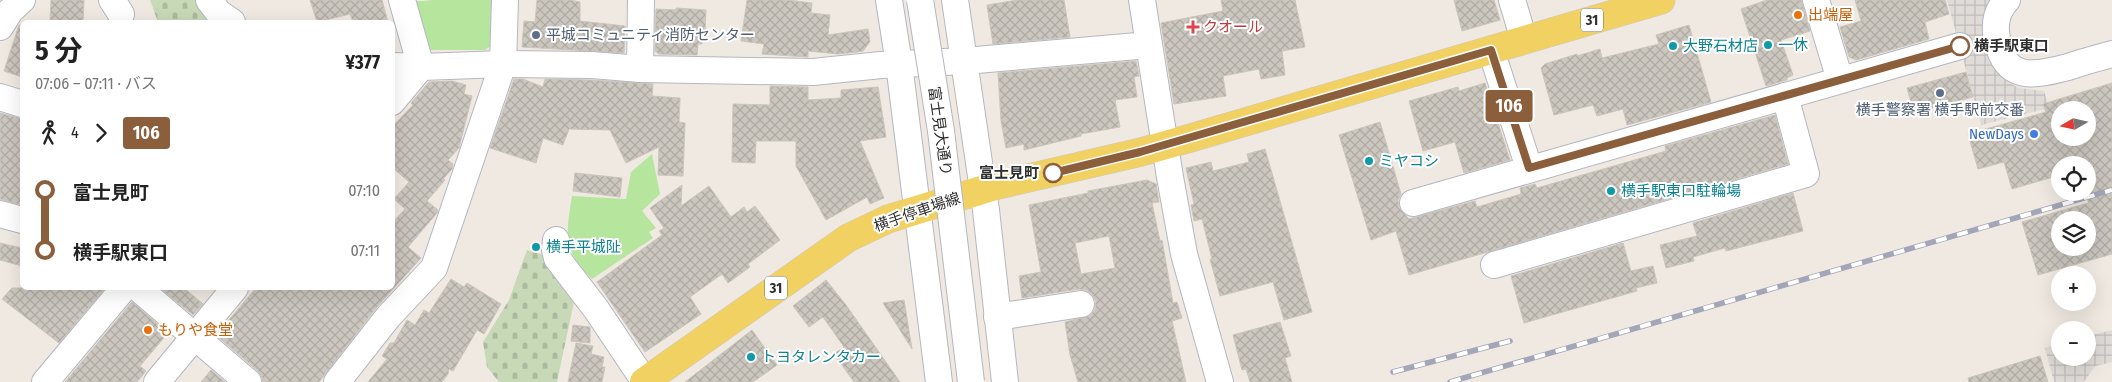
<!DOCTYPE html>
<html lang="ja">
<head>
<meta charset="utf-8">
<style>
  :root { --surface:#fff; --page:#f6f6f6; --text:#222; --muted:#767676 }
  body { margin:0; font-family:"Fira Sans Condensed","Noto Sans JP",sans-serif; background:var(--page); color:var(--text); height:100vh; display:flex; flex-direction:column; font-size:19px; white-space:nowrap }
  * { box-sizing:border-box; margin:0 }
  p { font-size:16px; color:var(--muted) }
  .icon { flex:none; width:28px; height:28px; fill:none; stroke:currentColor; stroke-width:2; stroke-linecap:round; stroke-linejoin:round }
  .map { position:relative; flex:1; overflow:hidden }
  .drawer { position:absolute; left:20px; top:20px; width:375px; height:270px; display:flex; flex-direction:column; background:var(--surface); border-radius:8px; box-shadow:0 5px 20px #0002 }
  .drawer>* { flex:none }
  .badge { padding:0 10px; border-radius:4px; font-size:18px; line-height:32px }
  .needle { width:32px; rotate:261deg }
  .fabs { position:absolute; left:2051px; top:101px; display:grid; gap:10px }
  .fabs a { display:grid; place-items:center; width:45px; height:45px; border-radius:50%; background:var(--surface); box-shadow:0 5px 20px #0002; font-size:25px }
  .map>.badge { position:absolute; translate:-50% -50%; box-shadow:0 0 0 2px #fff }
  .legs { display:flex; align-items:center; gap:8px; height:55px; padding:0 15px; font-size:16px }
  .legs p { margin-inline-start:auto }
  .summary { display:flex; align-items:center; justify-content:space-between; height:85px; padding:0 15px }
  h1 { font-size:28px; font-weight:700; line-height:38px }
  ul { padding:0 15px; list-style:none }
  li { display:flex; align-items:center; gap:18px; height:60px; font-size:19px }
  li i { display:grid; place-items:center; width:8px; height:100%; margin:0 6px; background:currentColor }
  li i::after { content:''; width:12px; height:12px; margin:-6px; border:4px solid; border-radius:50%; background:var(--surface) }
  li p { margin-inline-start:auto }
  li:first-child i { background:linear-gradient(#0000 50%,currentColor 0) }
  li:last-child i { background:linear-gradient(currentColor 50%,#0000 0) }
  .map>svg:first-child { display:block }
  .grass { fill:#b6e59e }
  .cemetery { fill:url(#cemetery-stones) }
  .plaza { fill:url(#plaza-grid) }
  .building { fill:url(#building-cross-hatch); stroke:#cbc5ba; fill-rule:evenodd }
  .lines { fill:none; stroke-linecap:round; stroke-linejoin:round }
  .minor-casing { stroke:#b4b7c1; stroke-width:28 }
  .major-casing { stroke:#c9c9c9; stroke-width:29 }
  .minor { stroke:#fff; stroke-width:26 }
  .major { stroke:#f2d163; stroke-width:28 }
  .rail-casing { stroke:#a3a6b8; stroke-width:5.5 }
  .rail { stroke:#fff; stroke-width:4; stroke-dasharray:11; stroke-linecap:butt }
  .minor-bridge-casing { stroke:#b4b7c1; stroke-width:28; stroke-linecap:butt }
  .minor-bridge { stroke:#fff; stroke-width:26 }
  .line-1-casing { stroke:#fff; stroke-width:11 }
  .line-1 { stroke:#8b5e3c; stroke-width:8 }
  .food-dot { fill:#e8710a; stroke:#fff; stroke-width:2 }
  .health-dot { fill:#e0444e; stroke:#fff; stroke-width:2 }
  .service-dot { fill:#5c6f8a; stroke:#fff; stroke-width:2 }
  .culture-dot { fill:#0f9aa8; stroke:#fff; stroke-width:2 }
  .stop-1-dot { fill:#fff; stroke:#8b5e3c; stroke-width:2.5 }
  .shop-dot { fill:#3f7fe0; stroke:#fff; stroke-width:2 }
  .labels { text-anchor:middle; stroke-width:4; stroke-linejoin:round; paint-order:stroke }
  .shield { fill:#fff; stroke:#6d6d6d; stroke-width:1 }
  .shield-label { font-size:14px; font-weight:bold; fill:#2e2e2e }
  .food-label { font-size:15px; fill:#c56008; stroke:#fff; text-anchor:start }
  .health-label { font-size:15px; fill:#be3a42; stroke:#fff; text-anchor:start }
  .service-label { font-size:15px; fill:#4e5e75; stroke:#fff; text-anchor:start }
  .culture-label { font-size:15px; fill:#0d838f; stroke:#fff; text-anchor:start }
  .stop-label { font-size:15px; font-weight:bold; fill:#2e2e2e; stroke:#fff; text-anchor:start }
  .street-label { font-size:15px; fill:#2e2e2e; stroke:#fff }
  .shop-label { font-size:15px; fill:#366cbe; stroke:#fff; text-anchor:end }
</style>
</head>
<body>
<div class="map">
<svg width="2112" height="382" viewBox="0 0 2112 382">
  <defs>
    <pattern id="cemetery-stones" width="16" height="16" patternUnits="userSpaceOnUse" patternTransform="scale(1.25)"><rect width="16" height="16" fill="#c8d9b8"/><path d="M2 7V4a2 2 0 0 1 4 0v3zM10 15v-3a2 2 0 0 1 4 0v3z" fill="#acbb9e"/></pattern>
    <pattern id="plaza-grid" width="8" height="8" patternUnits="userSpaceOnUse" patternTransform="scale(1.25)"><rect width="8" height="8" fill="#dfdcd8"/><path d="M0 4h8M4 0v8" fill="none" stroke="#c0bdba"/></pattern>
    <pattern id="building-cross-hatch" width="8" height="8" patternUnits="userSpaceOnUse" patternTransform="scale(1.25)"><rect width="8" height="8" fill="#cbc7bf"/><path d="M0 0l8 8M0 8l8-8" fill="none" stroke="#afaba4"/></pattern>
  </defs>
  <rect width="100%" height="100%" fill="#efe9e1"/>
  <g class="grass">
    <polygon points="434,0 492,0 492,45 485,50 427,50 410,2"/>
    <path d="M 652,154 L 660,194 L 642,211 L 656,228 L 649,232 L 653,238 L 592,279 C 562,249 566,235 572,196 L 626,199 L 631,172 Z"/>
  </g>
  <g class="cemetery">
    <polygon points="150,0 198,0 219,22 158,22"/>
    <polygon points="527,250 547,256 575,297 557,382 499,382 487,367 483,342 509,300"/>
  </g>
  <g class="plaza">
    <polygon points="1947,0 1992,0 1984,15 1984,27 1998,73 2008,82 2019,88 2044,91 2049,108 1981,125"/>
    <polygon points="2112,330 2112,362 2095,366 2084,382 2054,382 2045,348 2060,343 2060,358 2088,358 2088,336"/>
  </g>
  <g class="building">
    <polygon points="51,0 84,0 83,22 50,22"/>
    <polygon points="310,0 382,0 388,22 353,22 350,14 317,22"/>
    <polygon points="537,0 570,0 580,2 580,21 625,26 624,53 522,47 524,21 535,22"/>
    <polygon points="747,0 788,0 812,3 811,13 830,15 828,35 868,29 870,42 863,51 857,52 838,54 808,51 808,57 762,54 764,44 741,41"/>
    <polygon points="1018,0 1064,0 1070,37 993,44 987,5"/>
    <polygon points="1221,0 1295,0 1305,47 1282,51 1285,75 1261,79 1259,69 1223,76 1226,96 1174,104 1161,23 1223,11"/>
    <polygon points="1454,0 1494,0 1500,20 1462,31"/>
    <polygon points="1767,0 1801,0 1810,31 1781,40 1793,75 1787,78 1787,80 1766,86 1741,9"/>
    <polygon points="1855,0 1945,0 1949,14 1925,22 1929,39 1856,60 1849,57 1840,27 1861,21"/>
    <polygon points="676,8 706,10 705,31 703,31 702,44 698,44 697,55 659,54 655,51 656,9 676,10"/>
    <polygon points="19,25 22,25 22,77 4,71"/>
    <polygon points="1689,25 1711,102 1627,125 1623,109 1597,116 1593,105 1554,115 1541,68 1545,64 1577,54 1577,56 1600,49 1602,58 1659,44 1656,35"/>
    <polygon points="1136,61 1139,76 1134,77 1137,97 1115,100 1120,127 1081,134 1081,136 1024,150 1024,144 1006,148 1001,121 998,73"/>
    <polygon points="1966,72 1973,97 1914,113 1907,88"/>
    <polygon points="514,79 523,79 543,87 545,79 591,80 653,84 652,96 680,98 679,122 685,123 683,176 658,175 659,147 626,163 610,130 569,129 563,145 543,138 536,163 490,148"/>
    <polygon points="452,81 466,85 464,94 472,96 459,148 448,160 453,164 452,169 443,179 445,180 427,201 438,210 437,213 408,247 421,258 376,308 319,382 263,382 262,377 258,371 216,335 256,288 392,288 392,223 405,209 394,199 409,182 392,167 392,127 413,105 411,103 429,82"/>
    <polygon points="1485,83 1510,160 1464,173 1455,142 1423,151 1409,101 1458,87 1459,91"/>
    <path d="M 2112,83 L 2112,254 L 2038,275 L 2022,222 L 2088,203 L 2088,165 L 2060,165 L 2060,175 L 2012,189 L 2004,162 L 1978,169 L 1968,134 L 2046,112 L 2043,104 ZM 2060,110 L 2088,110 L 2088,138 L 2060,138 ZM 2060,220 L 2088,220 L 2088,248 L 2060,248 Z"/>
    <polygon points="770,86 808,87 808,100 841,98 841,90 878,87 886,137 860,141 884,198 870,204 867,197 826,220 796,166 796,141 756,141 755,163 732,162 733,104 770,105"/>
    <polygon points="0,113 22,119 22,205 0,199"/>
    <polygon points="1775,115 1788,164 1409,275 1396,231 1371,240 1339,135 1380,122 1401,194 1398,200 1399,208 1409,219 1475,201 1477,207 1521,194 1520,188 1535,184 1537,188 1666,151 1665,146"/>
    <polygon points="1265,149 1312,312 1284,320 1273,282 1220,296 1210,259 1212,259 1202,219 1194,221 1191,205 1194,204 1186,168 1211,162 1213,171 1249,162 1247,154"/>
    <polygon points="575,173 622,178 620,197 573,191"/>
    <path d="M 1147,180 L 1156,184 L 1159,202 L 1152,203 L 1160,241 L 1162,240 L 1173,303 L 1177,302 L 1182,318 L 1172,321 L 1186,382 L 1078,382 L 1070,355 L 1065,322 L 1090,316 L 1095,309 L 1096,301 L 1092,294 L 1086,290 L 1079,289 L 1022,298 L 1019,276 L 1041,272 L 1029,205 L 1088,193 L 1088,191 ZM 1109,236 L 1115,268 L 1081,274 L 1075,243 Z"/>
    <polygon points="682,185 681,206 709,186 731,217 744,207 747,212 755,206 780,240 748,264 750,267 728,283 722,274 690,297 701,314 645,352 597,282 662,235 659,231 664,228 650,208"/>
    <polygon points="1793,193 1803,231 1726,251 1725,248 1693,257 1694,261 1666,268 1660,245 1697,236 1693,223"/>
    <polygon points="0,243 22,248 22,266 0,260"/>
    <polygon points="1623,243 1631,271 1653,266 1657,283 1636,288 1637,291 1524,323 1511,276"/>
    <polygon points="451,279 464,287 467,283 501,304 484,334 477,330 453,371 449,369 448,374 442,382 368,382 387,359 382,356 390,343 394,343 407,320 415,325 424,310 429,313"/>
    <polygon points="826,280 846,305 900,382 854,382 834,354 844,347 823,317 809,327 793,306"/>
    <polygon points="12,288 105,288 59,343 2,299"/>
    <polygon points="160,288 184,288 203,304 193,315"/>
    <polygon points="904,300 912,349 883,303"/>
    <polygon points="132,302 168,333 140,366 146,371 137,382 65,382"/>
    <polygon points="1280,322 1291,356 1285,358 1292,382 1250,382 1246,369 1242,370 1233,335"/>
    <polygon points="573,325 590,327 590,343 571,341"/>
    <polygon points="752,330 777,365 753,382 685,382"/>
    <polygon points="576,343 593,346 591,354 604,357 602,367 605,367 602,382 568,382"/>
    <polygon points="2040,356 2048,382 1969,382 1968,378"/>
    <polygon points="211,370 225,382 201,382"/>
  </g>
  <g class="lines">
    <g class="minor-casing">
      <g id="minor">
        <polyline points="112,0 121,14"/>
        <polyline points="209,0 219,13 232,22"/>
        <polyline points="402,0 421,67"/>
        <polyline points="889,0 899,64 939,382"/>
        <polyline points="955,0 986,210 1005,382"/>
        <polyline points="1142,0 1170,177 1184,254 1220,382"/>
        <polyline points="1512,0 1524,40"/>
        <polyline points="1816,0 1840,80"/>
        <path d="M 2007,0 C 1996,11 1994,24 1997,39 C 2005,82 2034,76 2068,67 C 2082,62 2097,58 2112,54"/>
        <polyline points="0,27 10,11 22,0"/>
        <polyline points="1491,50 1529,168"/>
        <polyline points="392,66 421,67 503,64 592,65 640,69 813,72 881,65 965,61 1149,45"/>
        <polyline points="640,69 641,0"/>
        <polyline points="0,97 22,104"/>
        <polyline points="392,102 421,67"/>
        <polyline points="1413,203 1960,46"/>
        <polyline points="0,214 22,220"/>
        <polyline points="556,240 555,250 557,258 596,309 645,382"/>
        <polyline points="1494,265 1806,174 1785,96"/>
        <polyline points="138,288 248,382"/>
        <polyline points="997,317 1081,304"/>
        <polyline points="45,382 124,288"/>
        <polyline points="157,382 235,288"/>
        <polyline points="337,382 388,317 434,268 503,64 505,0"/>
      </g>
    </g>
    <g class="major-casing">
      <polyline id="major" points="644,382 848,238 888,219 998,185 1141,152 1194,137 1661,0"/>
    </g>
    <use href="#minor" class="minor"/>
    <use href="#major" class="major"/>
    <g class="rail-casing">
      <g id="rail">
        <polyline points="1393,372 1510,341"/>
        <polyline points="1450,382 2112,190"/>
      </g>
    </g>
    <use href="#rail" class="rail"/>
    <g class="minor-bridge-casing">
      <polyline id="minor-bridge" points="920,0 941,131 971,382"/>
    </g>
    <use href="#minor-bridge" class="minor-bridge"/>
  </g>
  <g class="lines">
    <g class="line-1-casing">
      <polyline id="line-1" points="1053,173 1140,152 1491,50 1529,168 1960,46"/>
    </g>
    <use href="#line-1" class="line-1"/>
  </g>
  <g class="food-dot">
    <circle cx="1798" cy="15" r="5"/>
    <circle cx="148" cy="330" r="5"/>
  </g>
  <path class="health-dot" d="M1190.5 19.5h5v5h5v5h-5v5h-5v-5h-5v-5h5z"/>
  <g class="service-dot">
    <circle cx="536" cy="35" r="5"/>
    <circle cx="1940" cy="93" r="5"/>
  </g>
  <g class="culture-dot">
    <circle cx="1768" cy="45" r="5"/>
    <circle cx="1673" cy="46" r="5"/>
    <circle cx="1369" cy="161" r="5"/>
    <circle cx="1611" cy="191" r="5"/>
    <circle cx="536" cy="247" r="5"/>
    <circle cx="751" cy="357" r="5"/>
  </g>
  <g class="stop-1-dot">
    <circle cx="1960" cy="46" r="9"/>
    <circle cx="1053" cy="173" r="9"/>
  </g>
  <circle class="shop-dot" cx="2034" cy="134" r="5"/>
  <g class="labels">
    <g class="shield">
      <rect x="1581" y="8.5" width="22" height="23" rx="4"/>
      <rect x="765" y="276.5" width="22" height="23" rx="4"/>
    </g>
    <g class="shield-label">
      <text x="1592" y="25">31</text>
      <text x="776" y="293">31</text>
    </g>
    <g class="food-label">
      <text x="1808" y="20">出端屋</text>
      <text x="158" y="335">もりや食堂</text>
    </g>
    <g class="health-label">
      <text x="1203" y="32">クオール</text>
    </g>
    <g class="service-label">
      <text x="546" y="40">平城コミュニティ消防センター</text>
      <text x="1940" y="115" text-anchor="middle">横手警察署 横手駅前交番</text>
    </g>
    <g class="culture-label">
      <text x="1778" y="50">一休</text>
      <text x="1683" y="51">大野石材店</text>
      <text x="1379" y="166">ミヤコシ</text>
      <text x="1621" y="196">横手駅東口駐輪場</text>
      <text x="546" y="252">横手平城阯</text>
      <text x="761" y="362">トヨタレンタカー</text>
    </g>
    <g class="stop-label">
      <text x="1974" y="51">横手駅東口</text>
      <text x="1039" y="178" text-anchor="end">富士見町</text>
    </g>
    <g class="street-label">
      <text transform="translate(940 131) rotate(82)" y="5">富士見大通り</text>
      <text transform="translate(917 212) rotate(-19)" y="5">横手停車場線</text>
    </g>
    <g class="shop-label">
      <text x="2024" y="139">NewDays</text>
    </g>
  </g>
</svg>
<div class="fabs">
<a><svg class="needle" viewBox="-14 -14 28 28"><path d="M0-13l5 13h-10z" fill="#e53935"/><path d="M0 13l5-13h-10z" fill="#767676"/></svg></a>
<a><svg class="icon" aria-label="locate" viewBox="0 0 24 24"><circle cx="12" cy="12" r="6"/><path d="M12 2v4M12 18v4M2 12h4M18 12h4"/></svg></a>
<a><svg class="icon" aria-label="layers" viewBox="0 0 24 24"><path d="M12 4l9 5-9 5-9-5zM3 14l9 5 9-5"/></svg></a>
<a>+</a>
<a>−</a>
</div>
<b class="badge" style="left:1509px;top:106px;background:#8b5e3c;color:#fff">106</b>
<section class="drawer">
<div class="summary"><div><h1>5 分</h1><p>07:06 – 07:11 · バス</p></div><b>¥377</b></div>
<div class="legs"><svg class="icon" aria-label="walk" viewBox="0 0 24 24"><circle cx="13" cy="4" r="2"/><path d="M13 8l-2 6 4 7M11 14l-3 7M7 12l3-4h3l4 4"/></svg>4<svg class="icon" aria-label="forward" viewBox="0 0 24 24"><path d="M9 5l7 7-7 7"/></svg><b class="badge" style="background:#8b5e3c;color:#fff">106</b></div>
<ul>
<li><i style="color:#8b5e3c"></i><b>富士見町</b><p>07:10</p></li>
<li><i style="color:#8b5e3c"></i><b>横手駅東口</b><p>07:11</p></li>
</ul>
</section>
</div>
</body>
</html>
